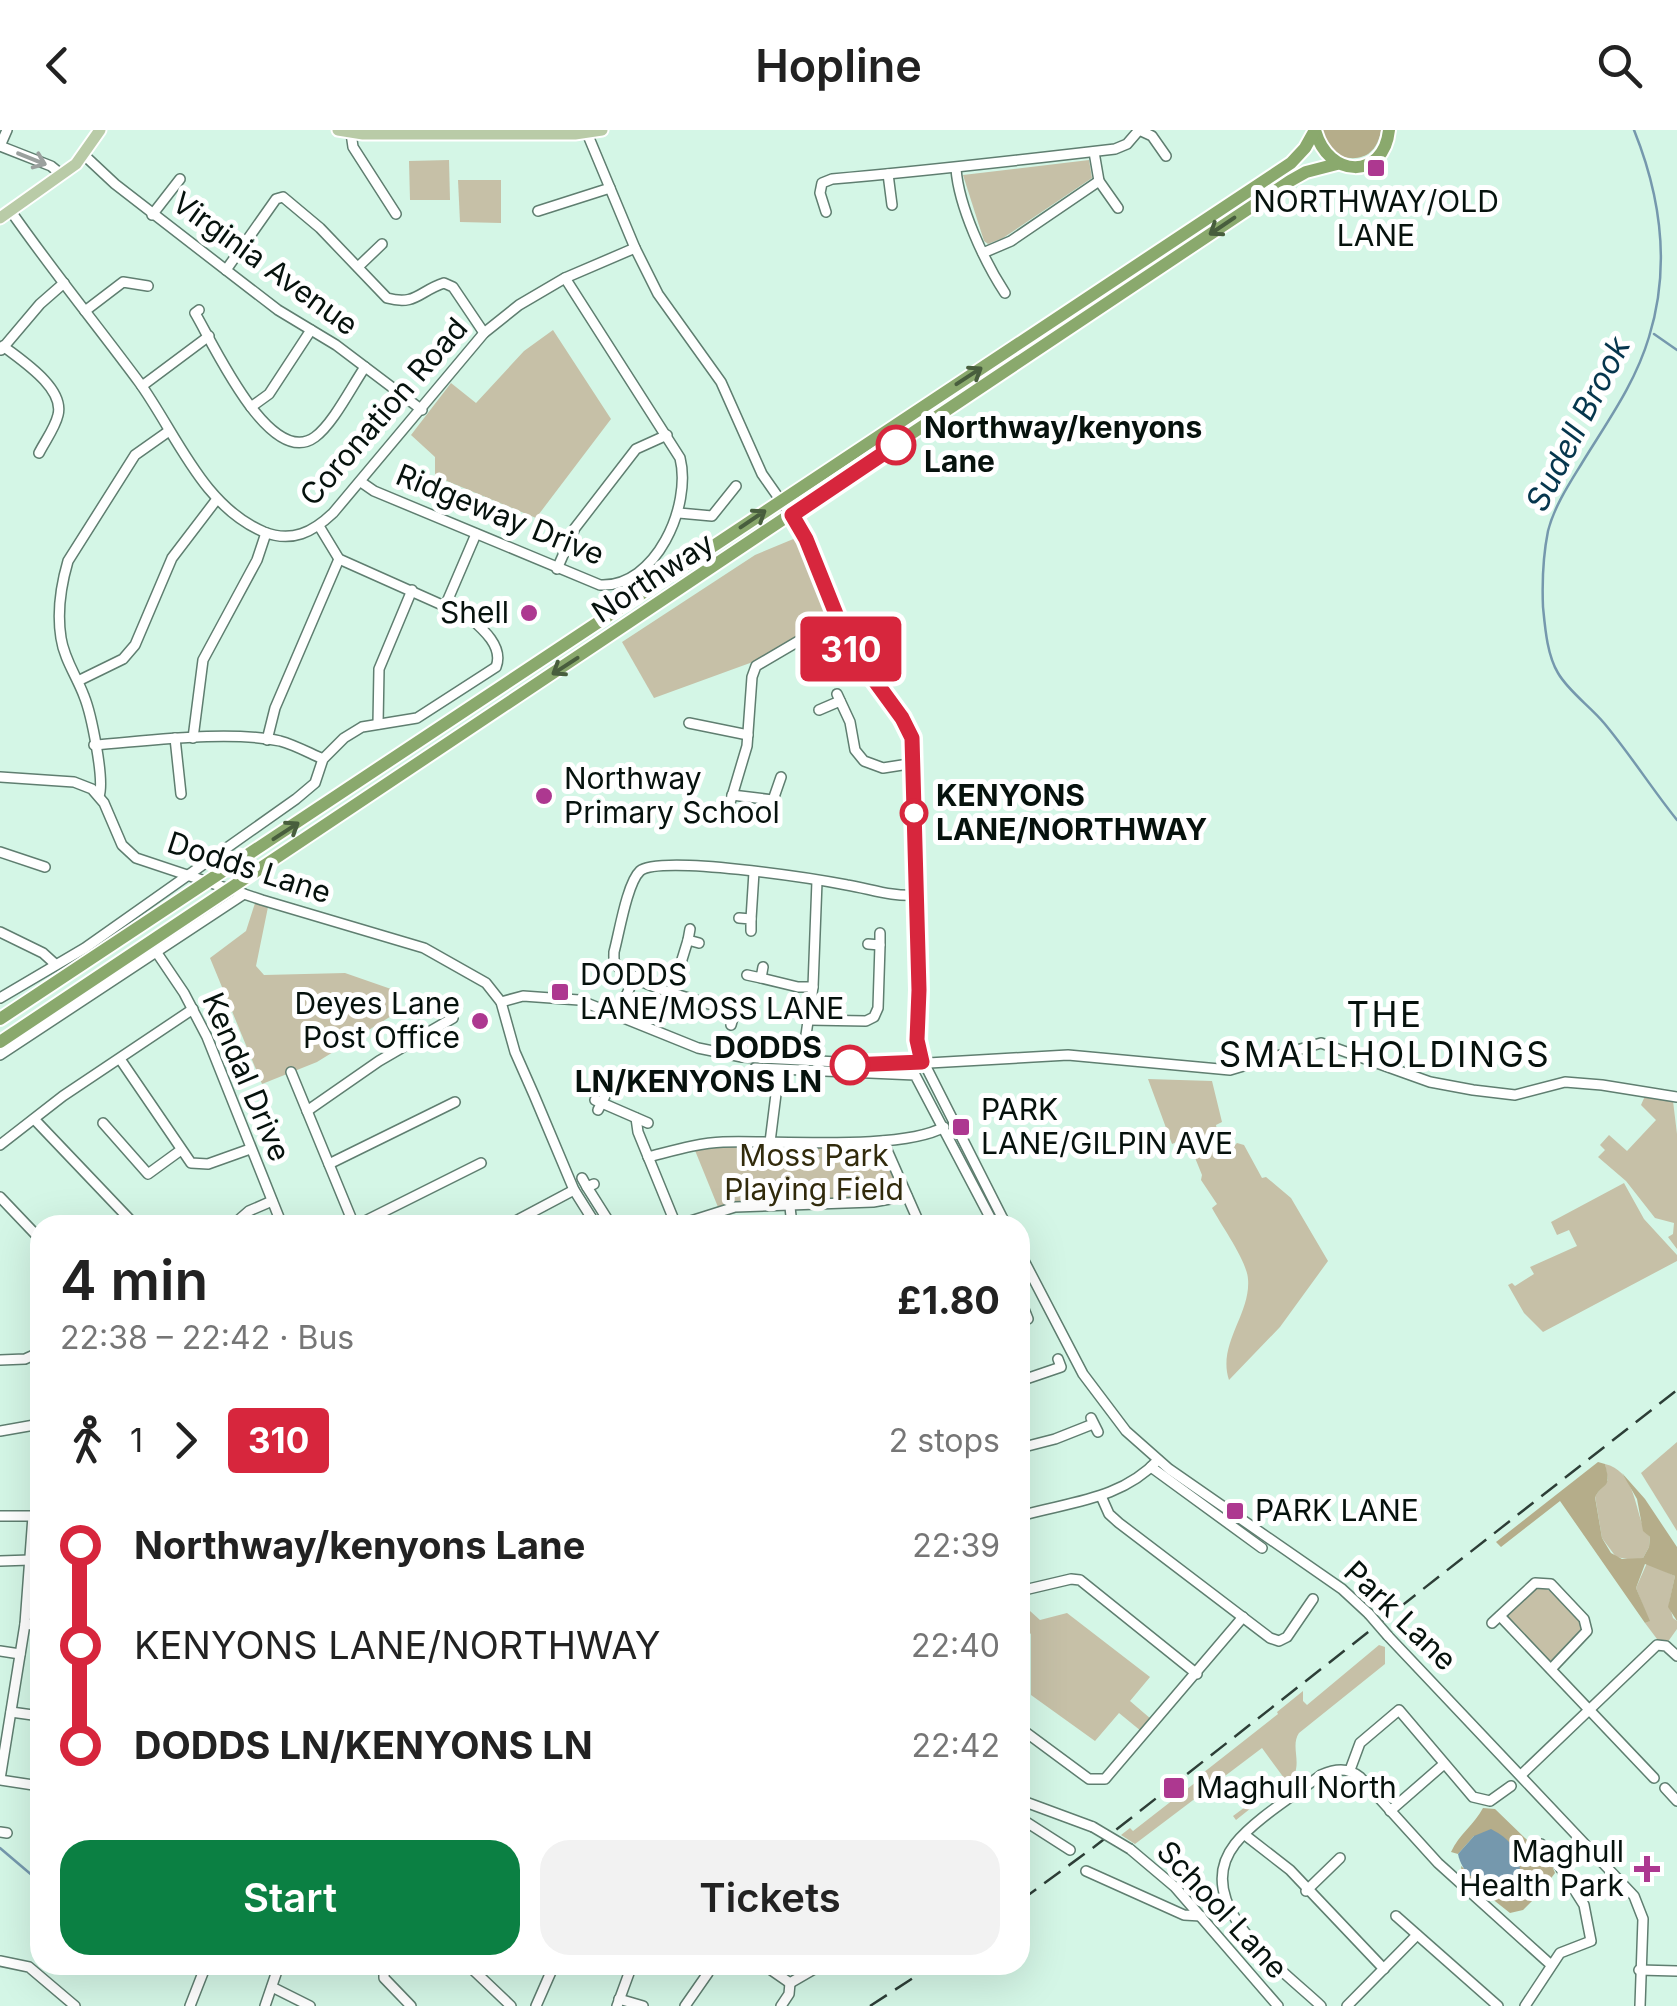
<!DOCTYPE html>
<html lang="en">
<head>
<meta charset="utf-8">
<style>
  :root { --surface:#fff; --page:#f2f2f2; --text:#222; --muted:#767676; --accent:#0b8043 }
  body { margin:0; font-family:Inter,sans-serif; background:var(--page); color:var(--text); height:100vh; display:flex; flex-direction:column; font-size:38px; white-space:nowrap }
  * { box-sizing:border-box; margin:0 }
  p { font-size:32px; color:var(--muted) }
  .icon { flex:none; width:55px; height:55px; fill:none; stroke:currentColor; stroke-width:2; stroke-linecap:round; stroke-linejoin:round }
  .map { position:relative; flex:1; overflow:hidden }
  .details { position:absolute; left:30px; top:1085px; width:1000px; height:760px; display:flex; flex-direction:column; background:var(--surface); border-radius:30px; box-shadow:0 10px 40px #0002 }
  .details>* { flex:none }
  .badge { padding:0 20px; border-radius:8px; font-size:35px; line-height:65px }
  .map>.badge { position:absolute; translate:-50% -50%; box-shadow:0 0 0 5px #fff }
  .legs { display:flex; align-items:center; gap:15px; height:110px; padding:0 30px; font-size:32px }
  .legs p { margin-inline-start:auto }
  .head { display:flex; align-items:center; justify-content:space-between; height:170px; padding:0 30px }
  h1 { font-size:55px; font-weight:600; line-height:75px }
  .button { display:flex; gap:20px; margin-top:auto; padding:20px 30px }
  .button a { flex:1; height:115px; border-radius:30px; background:var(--accent); color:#fff; font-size:40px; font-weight:600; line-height:115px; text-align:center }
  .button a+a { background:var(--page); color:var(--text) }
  ul { padding:0 30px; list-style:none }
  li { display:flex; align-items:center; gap:35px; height:100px; font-size:38px }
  li i { display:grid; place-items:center; width:15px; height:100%; margin:0 12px; background:currentColor }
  li i::after { content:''; width:25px; height:25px; margin:-12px; border:8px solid; border-radius:50%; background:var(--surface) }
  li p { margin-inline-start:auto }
  li:first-child i { background:linear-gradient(#0000 50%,currentColor 0) }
  li:last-child i { background:linear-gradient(currentColor 50%,#0000 0) }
  header { display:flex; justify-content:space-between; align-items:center; height:130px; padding:0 30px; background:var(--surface); font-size:45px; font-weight:600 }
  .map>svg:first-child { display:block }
  .green { fill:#c6c0a7 }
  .forest { fill:#b5ad8a }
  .water { fill:#7598ad }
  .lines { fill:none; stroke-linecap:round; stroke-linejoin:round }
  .stream { stroke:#7598ad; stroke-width:2.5 }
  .minor-casing { stroke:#5f7e70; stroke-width:12 }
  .major-casing { stroke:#fff; stroke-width:15 }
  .highway-casing { stroke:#fff; stroke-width:16 }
  .minor { stroke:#fff; stroke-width:9 }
  .major { stroke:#b9cba7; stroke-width:11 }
  .highway { stroke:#8aa96d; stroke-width:12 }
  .rail { stroke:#2d3e37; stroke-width:2.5; stroke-dasharray:20 10; stroke-linecap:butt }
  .minor-bridge-casing { stroke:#5f7e70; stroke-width:12; stroke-linecap:butt }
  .minor-bridge { stroke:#fff; stroke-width:9 }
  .oneway { stroke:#9ba09e }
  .oneway2 { stroke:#485e3d }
  .line-1-casing { stroke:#fff; stroke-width:22 }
  .line-1 { stroke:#d7263d; stroke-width:15 }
  .poi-dot { fill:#ad3890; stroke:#fff; stroke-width:4 }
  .stop-1-dot { fill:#fff; stroke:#d7263d; stroke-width:5 }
  .labels { text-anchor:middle; stroke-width:10; stroke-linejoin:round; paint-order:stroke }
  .poi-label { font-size:30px; fill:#06120d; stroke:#fff; text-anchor:start }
  .street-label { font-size:30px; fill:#06120d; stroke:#fff }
  .stop-label { font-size:30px; font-weight:bold; fill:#06120d; stroke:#fff; text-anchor:start }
  .park-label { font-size:30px; fill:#322b0c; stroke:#fff }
  .water-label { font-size:32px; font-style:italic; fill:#05364d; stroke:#fff }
  .quarter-label { font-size:35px; letter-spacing:2.5px; fill:#06120d; stroke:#fff }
</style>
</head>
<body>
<header><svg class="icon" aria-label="back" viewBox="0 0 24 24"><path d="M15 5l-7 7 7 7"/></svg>Hopline<svg class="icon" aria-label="search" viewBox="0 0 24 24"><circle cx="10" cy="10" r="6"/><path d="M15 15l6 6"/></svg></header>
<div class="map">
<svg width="1677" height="1876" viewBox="0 0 1677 1876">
  <rect width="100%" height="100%" fill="#d4f6e6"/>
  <g class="green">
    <polygon points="449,30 450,70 410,70 409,31"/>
    <polygon points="1089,30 1092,48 1003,108 988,114 984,111 963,45"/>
    <polygon points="458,50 501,50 501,93 460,92"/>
    <polygon points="553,200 611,289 536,388 435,346 435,327 411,305 451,253 476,273 524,221"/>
    <polygon points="803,405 834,488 761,529 654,568 622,512 755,425"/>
    <polygon points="255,773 268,777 256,836 264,845 345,843 391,859 391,867 401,880 317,932 262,954 210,828 246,801"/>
    <path d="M 1148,949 L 1212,951 L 1222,992 L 1216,995 L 1220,1016 L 1228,1022 L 1237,1013 L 1244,1015 L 1262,1048 L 1266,1047 L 1291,1068 L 1328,1131 L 1280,1197 L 1229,1250 C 1217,1214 1251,1184 1248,1149 C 1247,1131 1221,1095 1212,1078 L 1217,1074 L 1201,1050 L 1202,1045 L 1187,1008 L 1172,1014 Z"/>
    <polygon points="1645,966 1673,971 1677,1004 1677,1119 1668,1107 1673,1104 1674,1093 1655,1088 1626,1051 1598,1027 1605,1020 1600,1015 1609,1005 1627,1021 1656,990 1641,975"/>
    <polygon points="880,1012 904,1065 718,1077 694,1018 719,1013"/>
    <polygon points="1624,1053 1644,1089 1677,1125 1677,1131 1543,1202 1524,1183 1508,1155 1512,1153 1515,1156 1534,1144 1530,1137 1577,1116 1569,1100 1557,1105 1551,1092"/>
    <polygon points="1677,1312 1677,1401 1641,1343"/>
    <path d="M 1605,1334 C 1640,1342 1634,1393 1650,1407 L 1649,1417 L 1643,1428 L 1633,1430 L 1616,1427 L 1602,1408 L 1595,1366 L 1608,1350 Z"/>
    <polygon points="1647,1433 1675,1446 1669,1474 1673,1488 1677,1491 1677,1499 1667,1513 1657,1509 1645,1493 1649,1491 1636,1458"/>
    <path d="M 1538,1457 C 1557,1459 1574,1481 1583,1497 L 1552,1531 L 1545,1529 L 1507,1487 L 1509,1481 Z"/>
    <polygon points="1020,1472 1040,1490 1067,1483 1150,1547 1130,1571 1151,1589 1141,1601 1119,1583 1095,1611 1031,1565 1031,1504 1020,1494"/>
    <path d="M 1379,1515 L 1385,1517 L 1385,1534 L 1299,1603 C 1291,1615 1300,1629 1295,1643 L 1236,1690 L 1233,1686 L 1284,1648 L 1262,1618 L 1135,1714 L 1121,1705 L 1130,1698 L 1133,1701 L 1196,1652 L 1194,1650 L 1278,1584 L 1277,1582 L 1303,1561 L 1303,1571 L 1307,1575 Z"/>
  </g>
  <g class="forest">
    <path d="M 1321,0 L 1381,0 L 1381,1 C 1375,31 1353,33 1329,22 Z"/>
    <path d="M 1598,1332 L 1605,1334 C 1612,1360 1604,1351 1595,1367 L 1602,1408 L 1611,1423 L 1622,1429 L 1643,1428 L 1649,1417 L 1650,1407 L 1643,1401 L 1637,1369 L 1622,1343 L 1645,1369 L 1677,1417 L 1677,1491 L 1668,1477 L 1675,1446 L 1645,1434 L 1636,1458 L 1650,1491 L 1645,1493 L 1560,1371 L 1501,1417 L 1496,1412 Z"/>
    <path d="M 1483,1678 L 1495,1679 L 1551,1733 L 1555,1743 L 1549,1751 L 1538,1754 L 1533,1761 L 1534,1769 L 1523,1780 L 1510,1783 L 1462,1745 L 1461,1736 L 1480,1753 L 1474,1706 L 1458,1724 L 1451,1722 C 1459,1704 1474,1695 1483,1678 Z"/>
  </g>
  <path class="water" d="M 1491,1699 C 1510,1709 1519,1720 1520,1741 C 1500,1766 1464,1754 1458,1724 L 1474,1706 Z"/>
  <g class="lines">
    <g class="stream">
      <path d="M 1634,0 C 1661,67 1671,136 1649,207 C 1635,254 1607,292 1582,333 C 1569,354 1554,377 1548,401 C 1543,426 1542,452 1543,477 C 1545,497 1547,525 1558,543 C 1569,562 1590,576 1604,593 C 1630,624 1652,659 1677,690"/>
      <polyline points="1654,204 1677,220"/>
      <polyline points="0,1718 40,1752"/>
      <polyline points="139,1835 146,1842"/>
    </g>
    <g class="minor-casing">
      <g id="minor">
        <polyline points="1139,0 1152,6 1166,26"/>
        <polyline points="351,3 353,17 396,84"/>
        <polyline points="587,3 635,118 658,164 721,252 762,344 804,404 847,513 902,588 912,608 918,921 1006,1095"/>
        <polyline points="0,16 51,36 62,45"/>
        <polyline points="0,16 7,0"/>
        <polyline points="1094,22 1099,51 1118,78"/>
        <polyline points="84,25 115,54 226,140 278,180 336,215 422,280"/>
        <path d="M 956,39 C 959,77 984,131 1005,163"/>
        <polyline points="888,44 892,75"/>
        <path d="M 10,80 C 51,139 96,194 139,252 C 176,303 202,376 264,402 C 292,413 313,402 333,383 L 484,203 L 519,175 L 565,148 L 635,118"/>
        <polyline points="538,81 610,58"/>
        <path d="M 826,82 L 820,63 L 822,53 L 832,49 C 927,41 1021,30 1115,19 L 1127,14 L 1139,0"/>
        <polyline points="152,85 180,49"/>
        <polyline points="983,123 1011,111 1099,51"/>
        <polyline points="358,137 382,114"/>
        <path d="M 226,140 L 276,69 L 283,67 L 320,98 L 387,168 C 416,176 419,161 444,153 L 453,157 L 484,203"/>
        <path d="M 199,180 L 195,183 C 213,213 270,340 315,307 C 333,294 352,256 365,237"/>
        <polyline points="85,181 123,152 148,156"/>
        <path d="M 3,216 C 21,230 65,258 58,285 C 55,298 45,311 39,323"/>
        <polyline points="1,220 40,174 64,153"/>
        <polyline points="142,256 209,206"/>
        <polyline points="251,277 269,264 311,200"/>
        <path d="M 361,352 L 374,361 L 600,455 C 656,458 692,375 680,328 L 565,148"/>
        <polyline points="679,383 712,386 736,356"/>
        <polyline points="557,439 575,398 636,319 667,305"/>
        <polyline points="446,474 476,404"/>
        <polyline points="78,551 123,529 135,515 172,428 217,369"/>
        <polyline points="837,564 850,592 855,620 864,631 883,638 915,633"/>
        <polyline points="819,580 840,571"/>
        <polyline points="689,593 748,605"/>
        <polyline points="378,594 379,539 412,460"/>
        <polyline points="175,608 181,664"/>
        <polyline points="193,608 203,530 257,430 266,403"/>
        <polyline points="267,610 275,578 339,429"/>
        <path d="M 94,615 C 148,611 228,600 280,611 C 295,615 309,623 323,629"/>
        <polyline points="0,647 74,652 92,659 104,673 122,715 136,728 262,770 424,818 486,853 501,872 515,922 534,965 574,1060 596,1095"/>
        <polyline points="732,665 773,670 781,647"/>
        <path d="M 99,666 C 105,650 91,583 84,566 C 77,547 64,529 61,508 C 57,483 61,455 68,431 L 135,325 L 169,301"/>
        <polyline points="730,673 747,616 752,547 756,536 836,489"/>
        <polyline points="0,722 45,737"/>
        <polyline points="739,788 751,789 751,801"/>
        <polyline points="751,789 754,742"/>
        <polyline points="690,799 688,810 699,813"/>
        <polyline points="0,802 43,823 54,833"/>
        <polyline points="868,814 880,815 880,803"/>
        <polyline points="157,823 184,863 207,907 282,1095"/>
        <polyline points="747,845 761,848 763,837"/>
        <polyline points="761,848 798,857 813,857"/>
        <polyline points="672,862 688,810"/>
        <path d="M 0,868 L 85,818 L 296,669 L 315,653 L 323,629 L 344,608 L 362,597 L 417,588 L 496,537 C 504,517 483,499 469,487 L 339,429 L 319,396"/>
        <polyline points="501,872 523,866 579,870 698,918 742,927 894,935 1068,925 1230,940 1321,913 1430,952 1473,960 1515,965 1565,952 1602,955 1677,967"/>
        <path d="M 735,881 C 707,873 638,857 618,837 C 613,831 614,829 614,822 C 619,804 627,753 640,741 C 659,724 816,749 847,755 C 871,759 892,767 916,765"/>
        <polyline points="618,884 635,846"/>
        <polyline points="809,890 866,891 874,887 878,878 880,815"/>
        <polyline points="731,895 735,881 744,884"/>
        <polyline points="806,905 813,857 817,751"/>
        <polyline points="0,925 244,764"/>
        <polyline points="120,929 191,1033 208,1034 250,1019"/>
        <polyline points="755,938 915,945 994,1095"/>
        <polyline points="291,942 354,1095"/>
        <polyline points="595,970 648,993"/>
        <polyline points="598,980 605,966"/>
        <polyline points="307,981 379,931 453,888"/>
        <polyline points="636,988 638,1002 676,1095"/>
        <polyline points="34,989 135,1095"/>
        <polyline points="103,993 148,1044 181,1020"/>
        <polyline points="883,1011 920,1095"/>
        <polyline points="770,1012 779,940"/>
        <polyline points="0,1015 63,966 193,879"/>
        <path d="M 648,1027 C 672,1021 698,1013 723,1012 C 776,1010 902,1021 944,997"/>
        <polyline points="329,1034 455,972"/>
        <polyline points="582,1048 587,1057 594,1054"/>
        <polyline points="587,1057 611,1095"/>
        <polyline points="0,1067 40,1109"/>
        <polyline points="790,1077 792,1095"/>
        <polyline points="233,1095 249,1081 272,1071"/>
        <polyline points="357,1095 481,1033"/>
        <polyline points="508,1095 574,1060"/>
        <polyline points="678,1095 735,1077 873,1072 907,1066"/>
        <polyline points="1020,1123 1083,1244 1126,1301 1169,1339 1342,1459 1369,1484"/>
        <polyline points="1022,1174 1028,1189"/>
        <polyline points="0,1230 25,1229 36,1224"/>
        <polyline points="1020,1251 1061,1237 1058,1229"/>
        <polyline points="1091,1288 1098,1302"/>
        <polyline points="0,1301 40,1294"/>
        <polyline points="1020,1318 1055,1309 1093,1294"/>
        <polyline points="1151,1337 1262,1418"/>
        <polyline points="1101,1366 1109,1384 1119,1393 1270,1508 1279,1511 1287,1507 1313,1469"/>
        <polyline points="0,1386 40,1386"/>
        <path d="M 1020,1386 C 1068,1372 1121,1370 1158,1330"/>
        <polyline points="0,1431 30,1430"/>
        <polyline points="1020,1461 1071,1449 1080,1450 1197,1544"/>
        <polyline points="1500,1486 1654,1648"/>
        <polyline points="1492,1493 1535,1453 1551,1454 1584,1489 1587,1501 1551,1539"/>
        <polyline points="25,1494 40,1496"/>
        <polyline points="1388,1506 1634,1766 1643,1789 1640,1876"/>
        <polyline points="0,1521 20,1524"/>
        <polyline points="11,1582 40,1586"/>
        <polyline points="1020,1598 1089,1649 1105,1649 1243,1487"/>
        <polyline points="1350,1640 1360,1613 1399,1580 1473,1667 1490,1671 1511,1656"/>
        <polyline points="1521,1645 1657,1515 1666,1516 1677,1526"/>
        <polyline points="0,1649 25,1494 33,1386"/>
        <polyline points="0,1650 40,1656"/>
        <polyline points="1665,1658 1677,1671"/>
        <polyline points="1020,1670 1093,1697"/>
        <polyline points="1390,1681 1444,1634"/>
        <polyline points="1020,1688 1070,1720"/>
        <polyline points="0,1702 7,1703"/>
        <polyline points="1245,1705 1290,1740 1384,1839"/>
        <polyline points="1130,1719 1175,1757 1278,1876"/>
        <polyline points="1086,1741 1184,1785 1201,1786"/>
        <polyline points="1306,1761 1340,1728"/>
        <polyline points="1396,1786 1498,1876"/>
        <polyline points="0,1831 29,1837 75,1876"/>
        <polyline points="384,1835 384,1848 411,1876"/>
        <polyline points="468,1835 511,1876"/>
        <polyline points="764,1835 790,1853 821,1835"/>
        <polyline points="1639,1840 1677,1841"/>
        <polyline points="272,1857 310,1876"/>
        <polyline points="619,1869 643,1876"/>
        <polyline points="190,1876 206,1835"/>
        <polyline points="265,1876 279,1835"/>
        <polyline points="536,1876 554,1835"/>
        <polyline points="617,1876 632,1835"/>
        <polyline points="685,1876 708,1843"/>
        <polyline points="781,1876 789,1864 790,1853"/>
        <path d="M 1321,1876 C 1283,1840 1188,1774 1235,1714 C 1255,1689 1295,1665 1321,1645 C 1335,1639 1347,1637 1360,1647 L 1438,1733 L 1550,1834"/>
        <polyline points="1347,1876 1417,1805"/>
        <polyline points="1525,1876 1560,1823 1591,1811 1584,1775 1553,1726 1541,1714"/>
      </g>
    </g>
    <g class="major-casing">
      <g id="major">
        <polyline points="338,0 363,4 575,4 602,0"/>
        <polyline points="0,88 76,34 100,0"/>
      </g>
    </g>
    <g class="highway-casing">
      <g id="highway">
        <path d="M 1315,0 C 1328,49 1384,50 1389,0"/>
        <polyline points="0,889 1291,33 1305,18 1315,0"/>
        <polyline points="0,912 1290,51 1306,42 1337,34"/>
      </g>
    </g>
    <use href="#minor" class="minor"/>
    <use href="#major" class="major"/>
    <use href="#highway" class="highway"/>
    <g class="rail">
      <polyline points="1020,1771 1094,1717 1677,1260"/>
      <polyline points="870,1876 933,1835"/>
    </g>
    <g class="minor-bridge-casing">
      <g id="minor-bridge">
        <polyline points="1369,1484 1388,1506"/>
        <polyline points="1093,1697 1130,1719"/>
      </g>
    </g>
    <use href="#minor-bridge" class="minor-bridge"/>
  </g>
  <defs><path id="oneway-shaft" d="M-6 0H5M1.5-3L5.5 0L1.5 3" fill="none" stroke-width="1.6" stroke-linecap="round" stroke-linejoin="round" transform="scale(2.5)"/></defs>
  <use class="oneway" href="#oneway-shaft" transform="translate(32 29) rotate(22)"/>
  <g class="oneway2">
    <use href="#oneway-shaft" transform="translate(1222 96) rotate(146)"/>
    <use href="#oneway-shaft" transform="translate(969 246) rotate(-33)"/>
    <use href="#oneway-shaft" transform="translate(753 389) rotate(-34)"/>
    <use href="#oneway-shaft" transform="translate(565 536) rotate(147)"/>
    <use href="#oneway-shaft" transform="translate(286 701) rotate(-33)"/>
  </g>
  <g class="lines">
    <g class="line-1-casing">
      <polyline id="line-1" points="850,935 922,932 917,910 919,860 912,608 902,588 848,514 806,409 792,385 896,315"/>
    </g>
    <use href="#line-1" class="line-1"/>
  </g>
  <g class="poi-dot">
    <rect x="1366" y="28" width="20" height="20" rx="5"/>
    <circle cx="529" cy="483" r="10"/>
    <circle cx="544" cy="666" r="10"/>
    <rect x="550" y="852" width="20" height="20" rx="5"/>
    <circle cx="480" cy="891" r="10"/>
    <rect x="951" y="987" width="20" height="20" rx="5"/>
    <rect x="1225" y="1371" width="20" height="20" rx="5"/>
    <rect x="1162" y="1646" width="24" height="24" rx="5"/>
    <path d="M1642 1724h10v10h10v10h-10v10h-10v-10h-10v-10h10z"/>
  </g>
  <g class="stop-1-dot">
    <circle cx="896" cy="315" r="18"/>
    <circle cx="914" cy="683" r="12"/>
    <circle cx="850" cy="935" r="18"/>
  </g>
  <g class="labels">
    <g class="poi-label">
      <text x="1376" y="82" text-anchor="middle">NORTHWAY/OLD<tspan x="1376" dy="34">LANE</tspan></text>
      <text x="509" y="493" text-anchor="end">Shell</text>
      <text x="564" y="659">Northway<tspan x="564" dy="34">Primary School</tspan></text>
      <text x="580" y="855">DODDS<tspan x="580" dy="34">LANE/MOSS LANE</tspan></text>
      <text x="460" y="884" text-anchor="end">Deyes Lane<tspan x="460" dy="34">Post Office</tspan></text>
      <text x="981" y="990">PARK<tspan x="981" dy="34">LANE/GILPIN AVE</tspan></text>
      <text x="1255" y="1391">PARK LANE</text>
      <text x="1196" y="1668">Maghull North</text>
      <text x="1624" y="1732" text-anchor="end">Maghull<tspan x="1624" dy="34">Health Park</tspan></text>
    </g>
    <g class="street-label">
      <text transform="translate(265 134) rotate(36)" y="10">Virginia Avenue</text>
      <text transform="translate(384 282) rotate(-49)" y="10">Coronation Road</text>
      <text transform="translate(500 385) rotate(22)" y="10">Ridgeway Drive</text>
      <text transform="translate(653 448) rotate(-33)" y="10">Northway</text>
      <text transform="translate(249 738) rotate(18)" y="10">Dodds Lane</text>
      <text transform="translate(246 947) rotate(67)" y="10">Kendal Drive</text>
      <text transform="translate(1400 1486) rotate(44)" y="10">Park Lane</text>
      <text transform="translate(1222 1780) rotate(47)" y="10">School Lane</text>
    </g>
    <g class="stop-label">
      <text x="924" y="308">Northway/kenyons<tspan x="924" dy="34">Lane</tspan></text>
      <text x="936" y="676">KENYONS<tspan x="936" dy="34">LANE/NORTHWAY</tspan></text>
      <text x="822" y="928" text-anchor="end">DODDS<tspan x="822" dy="34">LN/KENYONS LN</tspan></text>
    </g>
    <g class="park-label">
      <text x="814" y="1036">Moss Park<tspan x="814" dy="34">Playing Field</tspan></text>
    </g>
    <g class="water-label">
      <text transform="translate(1578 294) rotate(-63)" y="11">Sudell Brook</text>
    </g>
    <g class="quarter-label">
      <text x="1385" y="897">THE<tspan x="1385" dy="40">SMALLHOLDINGS</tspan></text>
    </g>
  </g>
</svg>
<b class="badge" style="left:851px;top:519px;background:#d7263d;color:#fff">310</b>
<section class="details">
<div class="head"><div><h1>4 min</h1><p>22:38 – 22:42 · Bus</p></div><b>£1.80</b></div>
<div class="legs"><svg class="icon" aria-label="walk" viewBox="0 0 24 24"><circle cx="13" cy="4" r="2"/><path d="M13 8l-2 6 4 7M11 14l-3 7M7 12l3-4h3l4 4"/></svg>1<svg class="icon" aria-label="forward" viewBox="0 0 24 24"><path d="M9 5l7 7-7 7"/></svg><b class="badge" style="background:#d7263d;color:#fff">310</b><p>2 stops</p></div>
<ul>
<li><i style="color:#d7263d"></i><b>Northway/kenyons Lane</b><p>22:39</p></li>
<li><i style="color:#d7263d"></i><span>KENYONS LANE/NORTHWAY</span><p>22:40</p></li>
<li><i style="color:#d7263d"></i><b>DODDS LN/KENYONS LN</b><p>22:42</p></li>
</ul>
<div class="button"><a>Start</a><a>Tickets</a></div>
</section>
</div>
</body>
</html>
